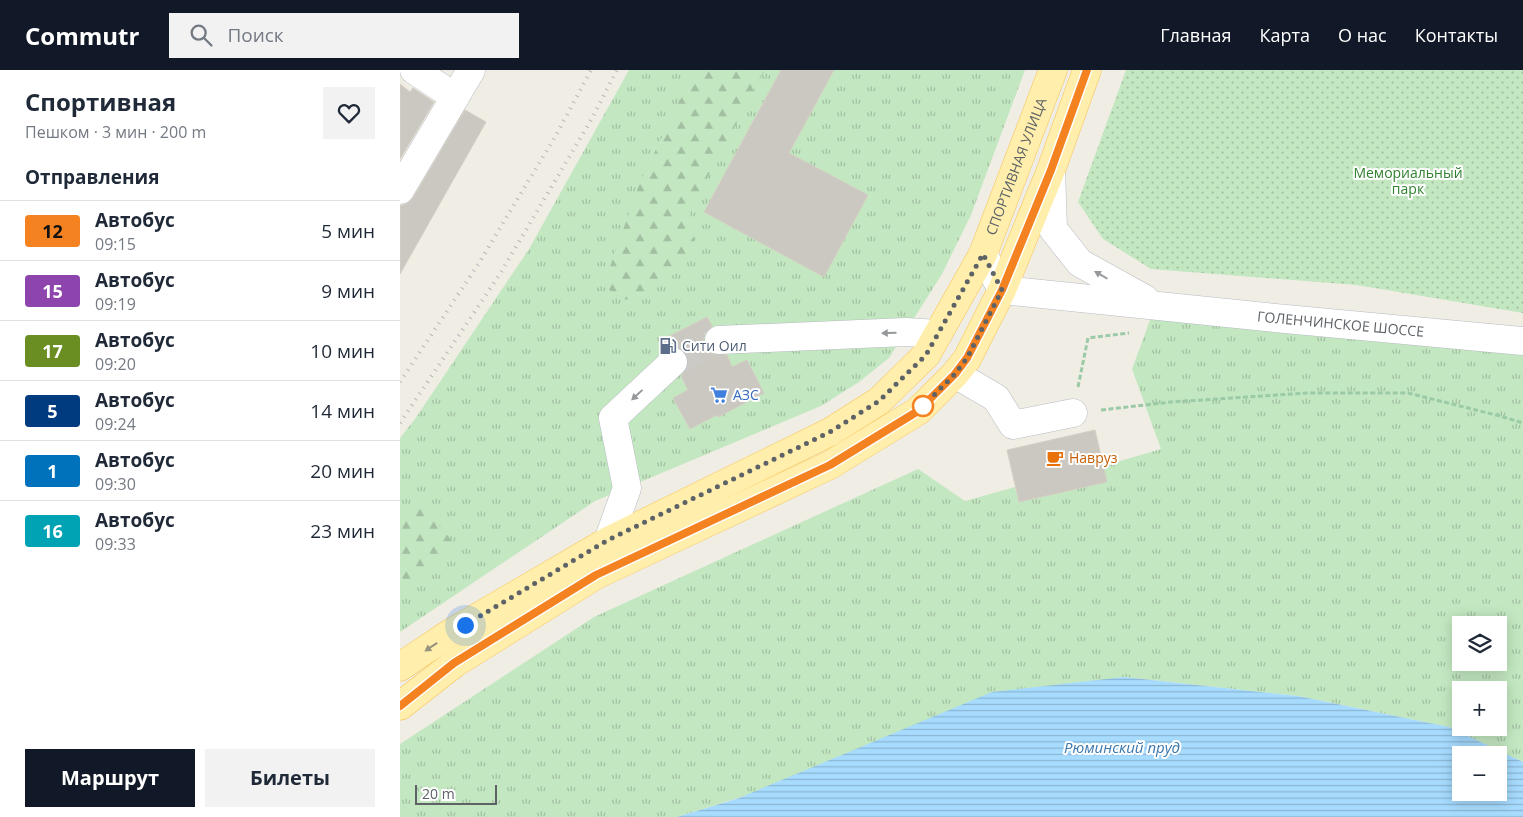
<!DOCTYPE html>
<html lang="ru">
<head>
<meta charset="utf-8">
<style>
  :root { --surface:#fff; --page:#f2f2f3; --text:#1f2937; --muted:#747a83; --line:#e0e1e3; --accent:#111827 }
  body { margin:0; font-family:"Open Sans",sans-serif; background:var(--page); color:var(--text); height:100vh; display:flex; flex-direction:column; font-size:19px; white-space:nowrap }
  * { box-sizing:border-box; margin:0 }
  p { font-size:16px; color:var(--muted) }
  .icon { flex:none; width:28px; height:28px; fill:none; stroke:currentColor; stroke-width:2; stroke-linecap:round; stroke-linejoin:round }
  .map { position:relative; flex:1; overflow:hidden }
  .sheet { display:flex; flex-direction:column; background:var(--surface); width:400px }
  .sheet>* { flex:none }
  .badge { padding:0 10px; border-radius:4px; font-size:18px; line-height:32px }
  .buttons { position:absolute; left:1052px; top:546px; display:grid; gap:10px }
  .buttons a { display:grid; place-items:center; width:55px; height:55px; border-radius:0px; background:var(--surface); box-shadow:0 2px 12px #0003; font-size:25px }
  .scale { position:absolute; left:15px; bottom:12px; width:82px; box-sizing:border-box; padding-left:5px; border:2px solid #5d6267; border-top:0; font-size:14px; line-height:18px; white-space:nowrap; color:#5d6267; -webkit-text-stroke:4px #fff; paint-order:stroke }
  .you { position:absolute; width:25px; height:25px; margin:-12px; border:4px solid #fff; border-radius:50%; background:#1a73e8; box-shadow:0 0 0 8px #1a73e833 }
  .map>.badge { position:absolute; translate:-50% -50%; box-shadow:0 0 0 2px #fff }
  h2 { padding:0 25px; font-size:19px; line-height:45px }
  .round { display:grid; place-items:center; flex:none; width:52px; height:52px; border-radius:0px; background:var(--page) }
  .overview { display:flex; align-items:center; justify-content:space-between; height:85px; padding:0 25px }
  h1 { font-size:24px; font-weight:700; line-height:38px }
  .cta { display:flex; gap:10px; margin-top:auto; padding:10px 25px }
  .cta a { flex:1; height:58px; border-radius:0px; background:var(--accent); color:#fff; font-size:20px; font-weight:700; line-height:58px; text-align:center }
  .cta a+a { background:var(--page); color:var(--text) }
  ul { padding:0; list-style:none }
  li { display:flex; align-items:center; gap:15px; height:60px; padding:0 25px; border-top:1px solid var(--line) }
  li div { flex:1 }
  li b { display:block; font-size:19px }
  li em { font-style:normal }
  li .badge { min-width:55px; font-weight:700; text-align:center }
  header { display:flex; align-items:center; gap:30px; box-sizing:border-box; height:70px; padding:0 25px; background:var(--accent); color:#fff }
  header strong { font-size:24px }
  nav { display:flex; gap:28px; margin-inline-start:auto; font-size:18px }
  .search { width:350px; height:45px; background:var(--page); display:flex; align-items:center; gap:12px; box-sizing:border-box; padding:0 18px; border-radius:0px; color:var(--muted); font-size:19px }
  main { display:flex; flex:1; min-height:0 }
  .map>svg:first-child { display:block }
  .grass { fill:url(#grass-tufts); fill-rule:evenodd }
  .forest { fill:url(#forest-firs) }
  .park { fill:url(#park-dots) }
  .water { fill:url(#water-rules); fill-rule:evenodd }
  .building { fill:#cbc8c2; stroke:#d5cfc3 }
  .lines { fill:none; stroke-linecap:round; stroke-linejoin:round }
  .minor-tunnel { stroke:#cbcac6; stroke-width:28; stroke-dasharray:28 14; stroke-linecap:butt }
  .minor-casing { stroke:#b8bbc0; stroke-width:29 }
  .major-casing { stroke:#f7c457; stroke-width:29 }
  .path { stroke:#9acaa6; stroke-width:3; stroke-dasharray:5 2.5; stroke-linecap:butt }
  .minor { stroke:#fff; stroke-width:28 }
  .major { stroke:#ffeeac; stroke-width:28 }
  .rail { stroke:#b6b7b8; stroke-width:4; stroke-dasharray:1 6; stroke-linecap:butt }
  .oneway { fill:#96999c }
  .oneway2 { fill:#96937f }
  .line-casing { stroke:#fff; stroke-width:11 }
  .line { stroke:#f58220; stroke-width:8 }
  .walk { stroke:#5d6267; stroke-width:5; stroke-dasharray:0 9 }
  .stop-dot { fill:#fff; stroke:#f58220; stroke-width:2.5 }
  .labels { text-anchor:middle; stroke-width:4; stroke-linejoin:round; paint-order:stroke }
  .street-label { font-size:14px; fill:#5d6267; stroke:#fff }
  .park-label { font-size:14px; fill:#308230; stroke:#fff }
  .service-label { font-size:14px; fill:#4e5e75; stroke:#fff; text-anchor:start }
  .shop-label { font-size:14px; fill:#366cbe; stroke:#fff; text-anchor:start }
  .food-label { font-size:14px; fill:#c56008; stroke:#fff; text-anchor:start }
  .water-label { font-size:15px; font-style:italic; fill:#3c78ad; stroke:#fff }
</style>
</head>
<body>
<header>
<strong>Commutr</strong>
<div class="search"><svg class="icon" aria-label="search" viewBox="0 0 24 24"><circle cx="10" cy="10" r="6"/><path d="M15 15l6 6"/></svg>Поиск</div>
<nav><a>Главная</a><a>Карта</a><a>О нас</a><a>Контакты</a></nav>
</header>
<main>
<section class="sheet">
<div class="overview"><div><h1>Спортивная</h1><p>Пешком · 3 мин · 200 m</p></div><a class="round"><svg class="icon" aria-label="heart" viewBox="0 0 24 24"><path d="M12 20l-8-8c-3-5 5-10 8-4 3-6 11-1 8 4z"/></svg></a></div>
<h2>Отправления</h2>
<ul>
<li><span class="badge" style="background:#f58220;color:#111">12</span><div><b>Автобус</b><p>09:15</p></div><em>5 мин</em></li>
<li><span class="badge" style="background:#8e44ad;color:#fff">15</span><div><b>Автобус</b><p>09:19</p></div><em>9 мин</em></li>
<li><span class="badge" style="background:#6b8e23;color:#fff">17</span><div><b>Автобус</b><p>09:20</p></div><em>10 мин</em></li>
<li><span class="badge" style="background:#003b80;color:#fff">5</span><div><b>Автобус</b><p>09:24</p></div><em>14 мин</em></li>
<li><span class="badge" style="background:#0072bc;color:#fff">1</span><div><b>Автобус</b><p>09:30</p></div><em>20 мин</em></li>
<li><span class="badge" style="background:#00a3b4;color:#fff">16</span><div><b>Автобус</b><p>09:33</p></div><em>23 мин</em></li>
</ul>
<div class="cta"><a>Маршрут</a><a>Билеты</a></div>
</section>
<div class="map">
<svg width="1123" height="747" viewBox="0 0 1123 747">
  <defs>
    <pattern id="grass-tufts" width="24" height="20" patternUnits="userSpaceOnUse" patternTransform="scale(1.25)"><rect width="24" height="20" fill="#c3e8c1"/><path d="M3 7l-1-3M5 7V3M7 7l1-3M15 17l-1-3M17 17v-4M19 17l1-3" fill="none" stroke="#a2bfa1"/></pattern>
    <pattern id="forest-firs" width="22" height="20" patternUnits="userSpaceOnUse" patternTransform="scale(1.25)"><rect width="22" height="20" fill="#c3e8c1"/><path d="M5 1l3.5 6h-7zM16 11l3.5 6h-7z" fill="#a2bfa1"/></pattern>
    <pattern id="park-dots" width="8" height="8" patternUnits="userSpaceOnUse" patternTransform="scale(1.25)"><rect width="8" height="8" fill="#c3e8c1"/><path d="M2 2h.1M6 6h.1" fill="none" stroke="#a2bfa1" stroke-width="1.8" stroke-linecap="round"/></pattern>
    <pattern id="water-rules" width="6" height="5" patternUnits="userSpaceOnUse" patternTransform="scale(1.25)"><rect width="6" height="5" fill="#a7dcff"/><path d="M0 2.5h6" fill="none" stroke="#8bb6d2"/></pattern>
  </defs>
  <rect width="100%" height="100%" fill="#f0ede5"/>
  <g class="grass">
    <polygon points="229,0 625,0 571,145 542,204 489,288 459,312 421,336 195,431 0,562 0,368 15,349 129,179"/>
    <path d="M 875,248 L 1123,271 L 1123,692 L 1049,657 L 898,626 L 724,607 L 277,747 L 0,747 L 0,674 L 194,547 L 518,399 L 565,431 L 615,417 L 619,432 L 706,412 L 703,396 L 761,379 L 732,299 L 750,250 ZM 1061,555 L 1099,555 L 1099,592 L 1061,592 ZM 1061,620 L 1099,620 L 1099,658 L 1061,658 Z"/>
  </g>
  <g class="forest">
    <polygon points="295,0 365,0 290,140 294,171 283,198 237,230 218,229 204,214 240,112"/>
    <polygon points="19,431 58,478 0,527 0,451"/>
  </g>
  <polygon class="park" points="726,0 1123,0 1123,243 957,215 751,199 703,169 678,132"/>
  <path class="water" d="M 724,607 L 898,626 L 1049,657 L 1123,692 L 1123,747 L 277,747 L 339,728 L 592,622 ZM 1061,685 L 1099,685 L 1099,722 L 1061,722 Z"/>
  <g class="building">
    <polygon points="381,0 434,0 389,83 468,125 424,207 304,142"/>
    <polygon points="0,14 10,22 13,18 34,32 0,89"/>
    <polygon points="65,40 86,52 0,204 0,136 8,133 13,128"/>
    <polygon points="307,247 312,256 305,263 303,271 306,279 312,284 327,285 332,297 347,290 364,323 318,347 317,345 290,359 273,328 288,320 281,306 288,297 288,288 284,281 278,277 270,277 266,279 262,270"/>
    <polygon points="695,360 707,412 619,432 607,380"/>
  </g>
  <g class="lines">
    <polyline class="minor-tunnel" points="273,292 319,270"/>
    <g class="minor-casing">
      <g id="minor">
        <polyline points="14,0 55,27"/>
        <polyline points="651,100 653,159 680,193 745,229"/>
        <polyline points="0,120 71,0"/>
        <path id="s1" d="M 583,184 L 602,220 L 875,248 L 1123,271"/>
        <polyline points="319,270 506,262 538,264"/>
        <polyline points="555,304 596,328 613,355 673,343"/>
        <polyline points="208,471 227,418 213,348 273,292"/>
      </g>
    </g>
    <g class="major-casing">
      <g id="major">
        <path id="s2" d="M 0,597 L 49,564 L 208,471 L 430,362 L 479,331 L 526,285 L 583,184 L 653,0"/>
        <polyline points="0,636 55,593 196,505 430,395 518,341 555,304 567,289 602,220 651,100 687,0"/>
      </g>
    </g>
    <g class="path">
      <polyline points="678,317 688,268 729,263"/>
      <polyline points="701,340 771,332 907,323 1008,323 1100,346 1123,353"/>
    </g>
    <use href="#minor" class="minor"/>
    <use href="#major" class="major"/>
    <g class="rail">
      <polyline points="0,312 79,193 155,67 191,0"/>
      <polyline points="0,353 100,204 191,50 217,0"/>
    </g>
  </g>
  <defs><path id="oneway-solid" d="M-6-.8H1V-3.2L6.5 0L1 3.2V.8H-6Z" transform="scale(1.25)"/></defs>
  <g class="oneway">
    <use href="#oneway-solid" transform="translate(701 205) rotate(-150)"/>
    <use href="#oneway-solid" transform="translate(489 263) rotate(178)"/>
    <use href="#oneway-solid" transform="translate(237 325) rotate(137)"/>
  </g>
  <use class="oneway2" href="#oneway-solid" transform="translate(31 577) rotate(146)"/>
  <g class="lines">
    <g class="line-casing">
      <polyline id="line" points="0,636 54,593 196,505 430,395 518,341 555,304 567,288 602,220 651,100 687,0"/>
    </g>
    <use href="#line" class="line"/>
    <polyline class="walk" points="65,555 208,470 430,362 479,331 526,285 583,184 602,220 567,288 555,304 523,336"/>
  </g>
  <defs>
    <g id="fuel-bare" transform="scale(1.35)"><path d="M-5.5-6h7V0h2V4h1.3V-2.5L3-4.5l.8-.8L6-3V5H2.5V1h-1V6h-7ZM-4.2-4.7v3.2H.2V-4.7Z" fill="#5c6f8a" stroke="#fff" stroke-width="2.5" paint-order="stroke"/></g>
    <g id="supermarket-bare" transform="scale(1.35)"><path d="M-6-5.5h2.5l.6 2H6L4.5 2H-2.5L-4.4-4H-6ZM-1.5 3.2a1.3 1.3 0 1 0 .1 0ZM3 3.2a1.3 1.3 0 1 0 .1 0Z" fill="#3f7fe0" stroke="#fff" stroke-width="2.5" paint-order="stroke"/></g>
    <g id="cafe-bare" transform="scale(1.35)"><path d="M-5.5-4.5H6V0H3Q3 3.5 0 3.5H-2.5Q-5.5 3.5-5.5 0ZM3-3.2v2h1.7v-2ZM-6 4.5H4V6H-6Z" fill="#e8710a" stroke="#fff" stroke-width="2.5" paint-order="stroke"/></g>
  </defs>
  <g fill-rule="evenodd">
    <use href="#fuel-bare" x="268" y="276"/>
    <use href="#supermarket-bare" x="319" y="325"/>
    <use href="#cafe-bare" x="655" y="388"/>
  </g>
  <circle class="stop-dot" cx="523" cy="336" r="10"/>
  <g class="labels">
    <g class="street-label">
      <text dy="5" stroke="none"><textPath href="#s2" startOffset="824">СПОРТИВНАЯ УЛИЦА</textPath></text>
      <text dy="5" stroke="none"><textPath href="#s1" startOffset="381">ГОЛЕНЧИНСКОЕ ШОССЕ</textPath></text>
    </g>
    <g class="park-label">
      <text x="1008" y="108">Мемориальный<tspan x="1008" dy="16">парк</tspan></text>
    </g>
    <g class="service-label">
      <text x="282" y="281">Сити Оил</text>
    </g>
    <g class="shop-label">
      <text x="333" y="330">АЗС</text>
    </g>
    <g class="food-label">
      <text x="669" y="393">Навруз</text>
    </g>
    <g class="water-label">
      <text x="722" y="683">Рюминский пруд</text>
    </g>
  </g>
</svg>
<div class="buttons">
<a><svg class="icon" aria-label="layers" viewBox="0 0 24 24"><path d="M12 4l9 5-9 5-9-5zM3 14l9 5 9-5"/></svg></a>
<a>+</a>
<a>−</a>
</div>
<div class="scale">20 m</div>
<div class="you" style="left:65px;top:555px"></div>
</div>
</main>
</body>
</html>
